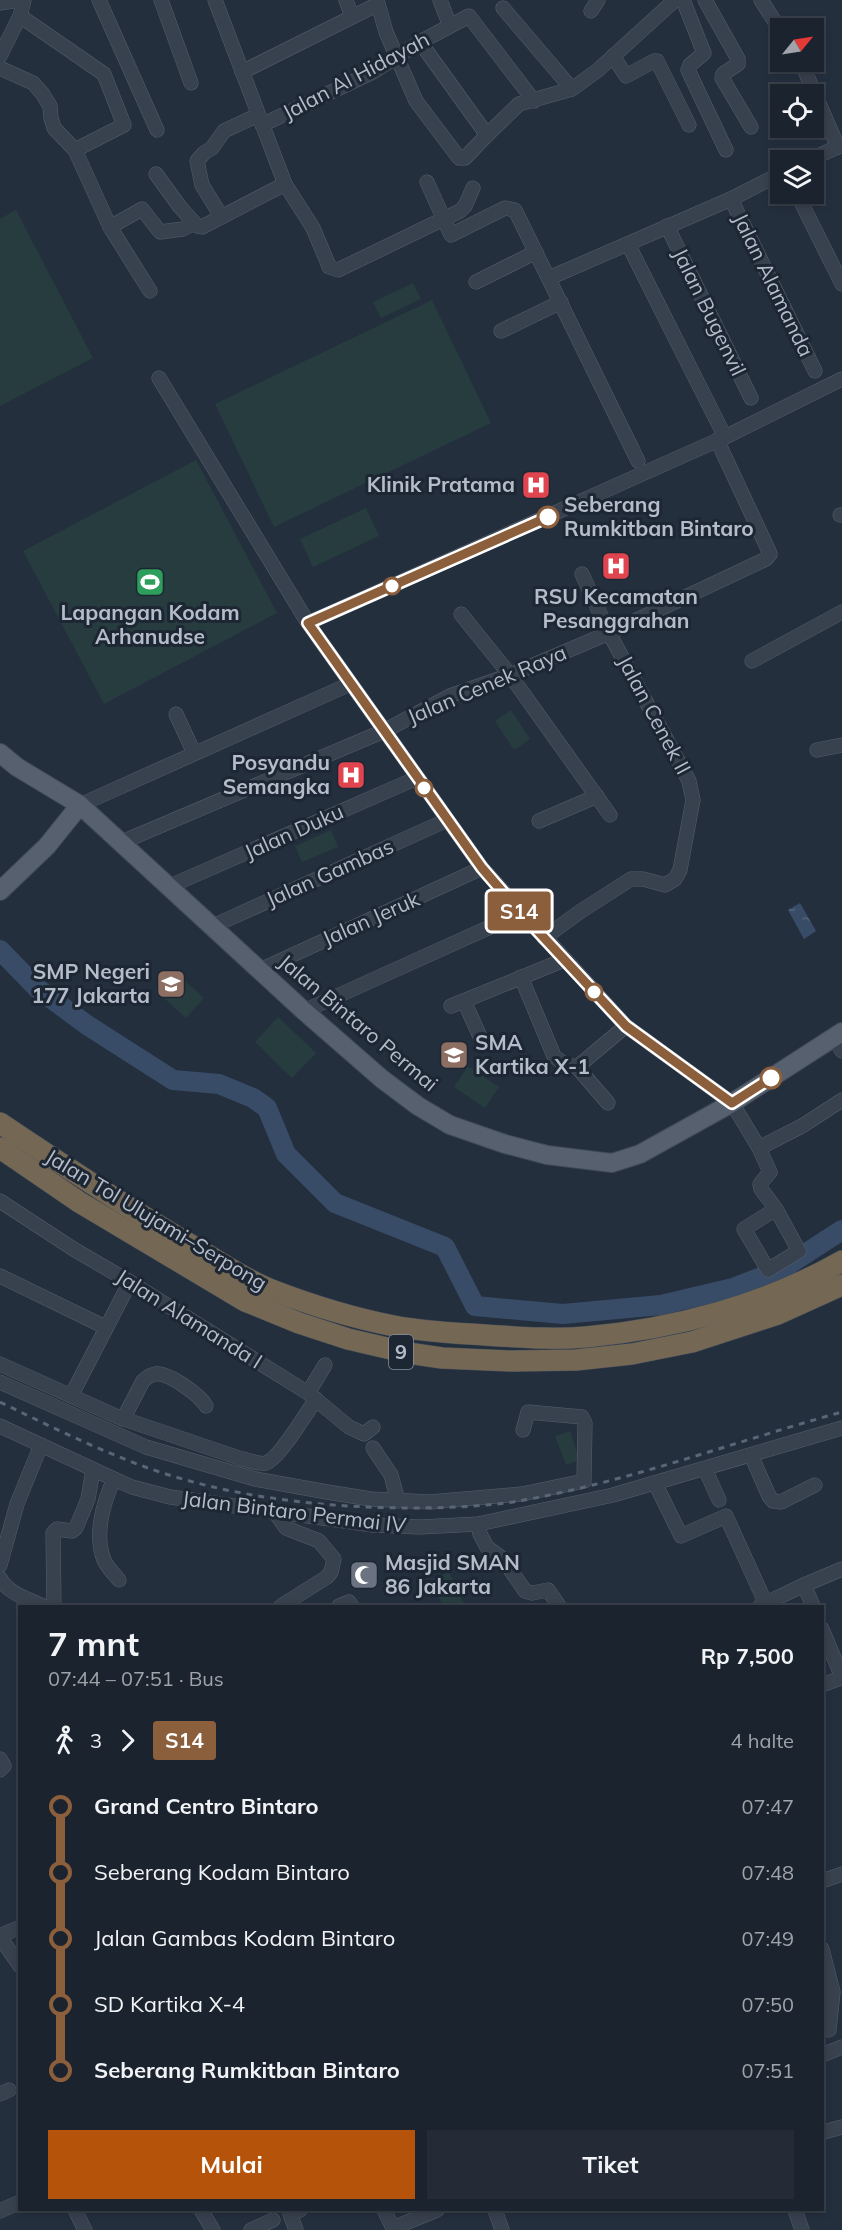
<!DOCTYPE html>
<html lang="id">
<head>
<meta charset="utf-8">
<style>
  :root { --surface:#1b232e; --page:#242b36; --text:#f1f3f6; --muted:#a0a4aa; --line:#39404a; --accent:#b45309 }
  body { margin:0; font-family:Mulish,sans-serif; background:var(--page); color:var(--text); height:100vh; display:flex; flex-direction:column; font-size:22px; white-space:nowrap }
  * { box-sizing:border-box; margin:0 }
  p { font-size:20px; color:var(--muted) }
  .icon { flex:none; width:33px; height:33px; fill:none; stroke:currentColor; stroke-width:2; stroke-linecap:round; stroke-linejoin:round }
  .map { position:relative; flex:1; overflow:hidden }
  .details { position:absolute; left:18px; top:1605px; width:806px; height:606px; display:flex; flex-direction:column; background:var(--surface); border-radius:0px; box-shadow:0 3px 9px #0003,0 0 0 2px var(--line) }
  .details>* { flex:none }
  .badge { padding:0 12px; border-radius:4px; font-size:21px; line-height:39px }
  .needle { width:39px; rotate:60deg }
  .buttons { position:absolute; left:770px; top:18px; display:grid; gap:12px }
  .buttons a { display:grid; place-items:center; width:54px; height:54px; border-radius:0px; background:var(--surface); box-shadow:0 3px 9px #0003,0 0 0 2px var(--line); font-size:30px }
  .map>.badge { position:absolute; translate:-50% -50%; box-shadow:0 0 0 3px #fff }
  .legs { display:flex; align-items:center; gap:9px; height:66px; padding:0 30px; font-size:20px }
  .legs p { margin-inline-start:auto }
  .headline { display:flex; align-items:center; justify-content:space-between; height:102px; padding:0 30px }
  h1 { font-size:33px; font-weight:700; line-height:45px }
  .primary-button { display:flex; gap:12px; margin-top:auto; padding:12px 30px }
  .primary-button a { flex:1; height:69px; border-radius:0px; background:var(--accent); color:#fff; font-size:24px; font-weight:700; line-height:69px; text-align:center }
  .primary-button a+a { background:var(--page); color:var(--text) }
  ul { padding:0 30px; list-style:none }
  li { display:flex; align-items:center; gap:21px; height:66px; font-size:22px }
  li i { display:grid; place-items:center; width:9px; height:100%; margin:0 8px; background:currentColor }
  li i::after { content:''; width:15px; height:15px; margin:-8px; border:4px solid; border-radius:50%; background:var(--surface) }
  li p { margin-inline-start:auto }
  li:first-child i { background:linear-gradient(#0000 50%,currentColor 0) }
  li:last-child i { background:linear-gradient(currentColor 50%,#0000 0) }
  .map>svg:first-child { display:block }
  .garden { fill:#263c3f }
  .water { fill:url(#water-ripples) }
  .lines { fill:none; stroke-linecap:round; stroke-linejoin:round }
  .river { stroke:#394c67; stroke-width:20 }
  .minor-casing { stroke:#565f6c; stroke-width:15 }
  .major-casing { stroke:#414a57; stroke-width:20 }
  .highway-casing { stroke:#434c59; stroke-width:22 }
  .minor { stroke:#38414e; stroke-width:14 }
  .major { stroke:#56606e; stroke-width:18 }
  .highway { stroke:#746855; stroke-width:21 }
  .rail { stroke:#5a6575; stroke-width:3; stroke-dasharray:6 6; stroke-linecap:butt }
  .line-1-casing { stroke:#fff; stroke-width:14 }
  .line-1 { stroke:#8b5e3c; stroke-width:9 }
  .stop-1-dot { fill:#fff; stroke:#8b5e3c; stroke-width:3 }
  .labels { text-anchor:middle; stroke-width:6; stroke-linejoin:round; paint-order:stroke }
  .shield { fill:#1d2633; stroke:#878f9c; stroke-width:1.5 }
  .shield-label { font-size:20px; font-weight:bold; fill:#b4bcc9 }
  .street-label { font-size:21px; fill:#b4bcc9; stroke:#1d2633 }
  .poi-label { font-size:21px; font-weight:bold; fill:#b4bcc9; stroke:#1d2633; text-anchor:end }
  .stop-label { font-size:21px; font-weight:bold; fill:#b4bcc9; stroke:#1d2633; text-anchor:start }
</style>
</head>
<body>
<div class="map">
<svg width="842" height="2230" viewBox="0 0 842 2230">
  <defs>
    <pattern id="water-ripples" width="26" height="14" patternUnits="userSpaceOnUse" patternTransform="scale(1.5)"><rect width="26" height="14" fill="#394c67"/><path d="M2 4q2-2 4 0t4 0M15 11q2-2 4 0t4 0" fill="none" stroke="#53647b"/></pattern>
  </defs>
  <rect width="100%" height="100%" fill="#242f3e"/>
  <g class="garden">
    <polygon points="16,210 93,358 0,406 0,219"/>
    <polygon points="413,283 421,299 381,318 373,302"/>
    <polygon points="432,300 491,423 274,527 215,404"/>
    <polygon points="196,460 277,613 104,704 23,551"/>
    <polygon points="366,508 379,536 313,567 300,539"/>
    <polygon points="511,710 530,739 514,750 495,721"/>
    <polygon points="331,830 338,847 302,862 295,846"/>
    <polygon points="173,970 204,998 186,1018 155,990"/>
    <polygon points="278,1017 316,1053 292,1078 255,1042"/>
    <polygon points="468,1066 499,1087 485,1108 454,1087"/>
    <polygon points="570,1431 580,1460 566,1465 555,1436"/>
    <polygon points="449,1572 465,1606 443,1606 431,1580"/>
  </g>
  <polygon class="water" points="800,903 816,931 804,939 788,910"/>
  <g class="lines">
    <polyline class="river" points="0,950 37,988 87,1025 173,1080 219,1084 253,1098 267,1108 286,1154 335,1203 445,1247 475,1306 563,1314 661,1305 733,1288 782,1269 842,1230"/>
    <g class="minor-casing">
      <g id="minor">
        <polyline points="24,0 20,16 104,74 124,125 75,150"/>
        <polyline points="99,0 157,130"/>
        <polyline points="161,0 191,83"/>
        <polyline points="215,0 285,184 313,228 329,266"/>
        <polyline points="346,0 352,17"/>
        <polyline points="377,0 386,32 416,101 459,158 465,158 487,135"/>
        <polyline points="440,0 450,26"/>
        <polyline points="683,0 704,53 690,65 688,70 726,150"/>
        <polyline points="705,0 738,59 738,64 723,74 722,78 751,127"/>
        <polyline points="761,0 780,30"/>
        <polyline points="0,3 19,0"/>
        <polyline points="591,11 598,0"/>
        <polyline points="420,42 487,135 519,104 572,89 503,8"/>
        <polyline points="0,56 20,16"/>
        <polyline points="613,56 626,76 654,61 657,61 689,125"/>
        <polyline points="801,62 838,147"/>
        <polyline points="0,68 33,83 42,93 50,106 51,118 54,128 75,150 110,227 142,209 160,232 183,229 194,223"/>
        <polyline points="242,72 378,4"/>
        <polyline points="572,89 598,70 675,0"/>
        <polyline points="262,125 373,72 420,42 469,16 534,101"/>
        <polyline points="809,160 842,145"/>
        <polyline points="156,174 180,207 197,226 202,227 285,184"/>
        <polyline points="427,182 451,235 505,208 515,210 638,461"/>
        <polyline points="797,194 842,284"/>
        <polyline points="731,199 815,371"/>
        <polyline points="221,216 202,185 197,161 204,153 212,148 224,131 258,115"/>
        <polyline points="667,226 751,398"/>
        <polyline points="110,227 150,291"/>
        <polyline points="628,244 725,437"/>
        <polyline points="329,267 338,270 460,211 465,206 473,188"/>
        <polyline points="549,278 731,199 780,174"/>
        <polyline points="476,282 536,252"/>
        <polyline points="501,331 561,302"/>
        <polyline points="159,378 308,623 482,868 626,1026 732,1103 759,1148 802,1126 842,1100"/>
        <polyline points="840,515 842,515"/>
        <polyline points="461,614 510,675 610,815"/>
        <polyline points="308,623 725,437 842,379"/>
        <polyline points="752,661 842,612"/>
        <polyline points="176,714 194,753"/>
        <polyline points="817,750 842,745"/>
        <polyline points="80,805 350,684"/>
        <polyline points="539,821 597,796"/>
        <polyline points="122,842 384,731 452,695 510,675 609,633 766,559 770,554 767,547 717,440"/>
        <polyline points="170,886 417,778"/>
        <polyline points="213,926 447,820"/>
        <polyline points="544,938 581,911 631,879 643,879 665,885 675,879 680,870 693,800 689,781 609,633 582,574"/>
        <polyline points="260,970 482,868"/>
        <polyline points="521,977 554,1056 564,1064 577,1067 626,1026"/>
        <polyline points="464,1001 482,1041"/>
        <polyline points="451,1006 564,960"/>
        <polyline points="304,1011 521,913"/>
        <polyline points="833,1037 842,1051"/>
        <polyline points="577,1067 608,1103"/>
        <polyline points="759,1148 770,1172 760,1184 761,1189 776,1209 799,1251 768,1270 744,1229 776,1209"/>
        <polyline points="0,1201 75,1250 130,1282 308,1393 349,1427 364,1434 373,1427"/>
        <polyline points="0,1276 105,1327"/>
        <path d="M 0,1364 L 118,1417 L 242,1459 C 249,1460 259,1465 266,1463 C 279,1459 307,1412 316,1399"/>
        <polyline points="0,1382 146,1447 255,1479 327,1492 371,1499 430,1502 522,1494 584,1481 585,1423 582,1417 528,1412 523,1430"/>
        <polyline points="308,1393 325,1365"/>
        <polyline points="71,1396 130,1282"/>
        <path d="M 123,1419 L 143,1381 C 146,1378 150,1375 155,1374 C 168,1372 200,1395 206,1406"/>
        <polyline points="0,1426 114,1479 132,1487 170,1497 373,1525 420,1527 478,1524 613,1495 842,1428"/>
        <polyline points="373,1448 391,1475 398,1501"/>
        <polyline points="751,1455 769,1496 773,1501 781,1502 815,1485"/>
        <polyline points="705,1469 719,1500"/>
        <path d="M 114,1479 C 103,1503 94,1535 104,1560 C 107,1567 114,1574 119,1580"/>
        <polyline points="655,1483 681,1536 726,1516 766,1604"/>
        <polyline points="274,1511 286,1528 319,1541 334,1559 331,1572 327,1577 281,1606"/>
        <polyline points="478,1524 480,1534 487,1547 503,1559 525,1591 532,1593 548,1590 559,1606"/>
        <polyline points="0,1565 17,1504 41,1445"/>
        <path d="M 0,1578 C 7,1593 30,1600 43,1606"/>
        <polyline points="804,1585 842,1569"/>
        <polyline points="54,1606 53,1533 57,1529 72,1531 76,1528 88,1499 93,1470"/>
        <polyline points="339,1606 349,1602 352,1606"/>
        <polyline points="760,1606 804,1585 813,1606"/>
        <polyline points="822,1629 842,1677"/>
        <polyline points="822,1685 841,1678"/>
        <polyline points="0,1759 4,1766 0,1770"/>
        <polyline points="822,1881 842,1874"/>
        <polyline points="0,1936 20,1927"/>
        <polyline points="0,1937 20,1966"/>
        <polyline points="822,1949 833,1992 829,2030"/>
        <polyline points="822,2055 842,2047"/>
        <polyline points="0,2094 9,2090"/>
        <polyline points="824,2132 842,2127"/>
        <polyline points="75,2210 85,2230"/>
        <polyline points="201,2210 213,2230"/>
        <polyline points="384,2210 394,2230"/>
        <polyline points="495,2210 502,2230"/>
        <polyline points="795,2210 802,2230"/>
        <polyline points="0,2211 20,2202"/>
        <polyline points="393,2228 437,2210"/>
        <polyline points="251,2230 273,2220"/>
        <polyline points="296,2230 290,2214 300,2210"/>
      </g>
    </g>
    <g class="major-casing">
      <g id="major">
        <polyline points="0,753 17,767 80,805 304,1011 382,1079 418,1106 450,1125 505,1144 547,1155 612,1163 640,1154 732,1103 842,1032"/>
        <polyline points="0,891 47,846 80,805"/>
      </g>
    </g>
    <g class="highway-casing">
      <g id="highway">
        <path d="M 0,1123 C 64,1166 129,1209 196,1248 C 221,1262 245,1280 272,1290 C 311,1305 353,1318 394,1326 C 424,1332 455,1333 485,1335 C 519,1337 552,1340 586,1337 C 674,1329 765,1305 842,1261"/>
        <polyline points="0,1148 79,1202 245,1301 299,1323 348,1339 408,1353 442,1358 512,1361 576,1360 632,1354 692,1342 778,1314 842,1285"/>
      </g>
    </g>
    <use href="#minor" class="minor"/>
    <use href="#major" class="major"/>
    <use href="#highway" class="highway"/>
    <path class="rail" d="M 0,1402 C 45,1424 90,1446 137,1464 C 222,1496 314,1507 405,1508 C 441,1508 477,1507 513,1502 C 625,1483 733,1442 842,1412"/>
  </g>
  <g class="lines">
    <g class="line-1-casing">
      <polyline id="line-1" points="548,517 308,623 482,868 521,913 626,1026 732,1103 771,1078"/>
    </g>
    <use href="#line-1" class="line-1"/>
  </g>
  <defs>
    <g id="hospital-square" transform="scale(1.5)"><rect x="-9" y="-9" width="18" height="18" rx="4" fill="#e0444e" stroke="#1d2633"/><path d="M-5-5h3v3.5h4V-5h3V5h-3V1.5h-4V5h-3Z" fill="#fff"/></g>
    <g id="stadium-square" transform="scale(1.5)"><rect x="-9" y="-9" width="18" height="18" rx="4" fill="#2e9e5b" stroke="#1d2633"/><path d="M0-5a6.5 5 0 1 0 0 10a6.5 5 0 1 0 0-10ZM-3.5-1.8h7v3.6h-7Z" fill="#fff"/></g>
    <g id="school-square" transform="scale(1.5)"><rect x="-9" y="-9" width="18" height="18" rx="4" fill="#8d6e63" stroke="#1d2633"/><path d="M0-5L7-2L0 1L-7-2ZM-4 1L0 2.5L4 1V4Q0 6-4 4Z" fill="#fff"/></g>
    <g id="mosque-square" transform="scale(1.5)"><rect x="-9" y="-9" width="18" height="18" rx="4" fill="#6b7280" stroke="#1d2633"/><path d="M3.5-4.9A6 6 0 1 0 3.5 4.9A5 5 0 1 1 3.5-4.9Z" fill="#fff"/></g>
  </defs>
  <g fill-rule="evenodd">
    <use href="#hospital-square" x="536" y="485"/>
    <use href="#hospital-square" x="616" y="566"/>
    <use href="#stadium-square" x="150" y="582"/>
    <use href="#hospital-square" x="351" y="775"/>
    <use href="#school-square" x="171" y="984"/>
    <use href="#school-square" x="454" y="1055"/>
    <use href="#mosque-square" x="364" y="1575"/>
  </g>
  <g class="stop-1-dot">
    <circle cx="548" cy="517" r="10"/>
    <circle cx="392" cy="586" r="8"/>
    <circle cx="424" cy="788" r="8"/>
    <circle cx="594" cy="992" r="8"/>
    <circle cx="771" cy="1078" r="10"/>
  </g>
  <g class="labels">
    <rect class="shield" x="389" y="1335" width="24" height="34" rx="4.5"/>
    <g class="shield-label">
      <text x="401" y="1359">9</text>
    </g>
    <g class="street-label">
      <text transform="translate(356 76) rotate(-28)" y="7">Jalan Al Hidayah</text>
      <text transform="translate(773 285) rotate(64)" y="7">Jalan Alamanda</text>
      <text transform="translate(709 312) rotate(64)" y="7">Jalan Bugenvil</text>
      <text transform="translate(487 685) rotate(-23)" y="7">Jalan Cenek Raya</text>
      <text transform="translate(654 715) rotate(62)" y="7">Jalan Cenek II</text>
      <text transform="translate(294 832) rotate(-24)" y="7">Jalan Duku</text>
      <text transform="translate(330 873) rotate(-24)" y="7">Jalan Gambas</text>
      <text transform="translate(371 919) rotate(-24)" y="7">Jalan Jeruk</text>
      <text transform="translate(358 1023) rotate(40)" y="7">Jalan Bintaro Permai</text>
      <text transform="translate(156 1220) rotate(31)" y="7">Jalan Tol Ulujami–Serpong</text>
      <text transform="translate(189 1319) rotate(32)" y="7">Jalan Alamanda I</text>
      <text transform="translate(294 1512) rotate(7)" y="7">Jalan Bintaro Permai IV</text>
    </g>
    <g class="poi-label">
      <text x="515" y="492">Klinik Pratama</text>
      <text x="616" y="604" text-anchor="middle">RSU Kecamatan<tspan x="616" dy="24">Pesanggrahan</tspan></text>
      <text x="150" y="620" text-anchor="middle">Lapangan Kodam<tspan x="150" dy="24">Arhanudse</tspan></text>
      <text x="330" y="770">Posyandu<tspan x="330" dy="24">Semangka</tspan></text>
      <text x="150" y="979">SMP Negeri<tspan x="150" dy="24">177 Jakarta</tspan></text>
      <text x="475" y="1050" text-anchor="start">SMA<tspan x="475" dy="24">Kartika X-1</tspan></text>
      <text x="385" y="1570" text-anchor="start">Masjid SMAN<tspan x="385" dy="24">86 Jakarta</tspan></text>
    </g>
    <g class="stop-label">
      <text x="564" y="512">Seberang<tspan x="564" dy="24">Rumkitban Bintaro</tspan></text>
    </g>
  </g>
</svg>
<div class="buttons">
<a><svg class="needle" viewBox="-14 -14 28 28"><path d="M0-13l5 13h-10z" fill="#e53935"/><path d="M0 13l5-13h-10z" fill="#a0a4aa"/></svg></a>
<a><svg class="icon" aria-label="locate" viewBox="0 0 24 24"><circle cx="12" cy="12" r="6"/><path d="M12 2v4M12 18v4M2 12h4M18 12h4"/></svg></a>
<a><svg class="icon" aria-label="layers" viewBox="0 0 24 24"><path d="M12 4l9 5-9 5-9-5zM3 14l9 5 9-5"/></svg></a>
</div>
<b class="badge" style="left:519px;top:911px;background:#8b5e3c;color:#fff">S14</b>
<section class="details">
<div class="headline"><div><h1>7 mnt</h1><p>07:44 – 07:51 · Bus</p></div><b>Rp 7,500</b></div>
<div class="legs"><svg class="icon" aria-label="walk" viewBox="0 0 24 24"><circle cx="13" cy="4" r="2"/><path d="M13 8l-2 6 4 7M11 14l-3 7M7 12l3-4h3l4 4"/></svg>3<svg class="icon" aria-label="forward" viewBox="0 0 24 24"><path d="M9 5l7 7-7 7"/></svg><b class="badge" style="background:#8b5e3c;color:#fff">S14</b><p>4 halte</p></div>
<ul>
<li><i style="color:#8b5e3c"></i><b>Grand Centro Bintaro</b><p>07:47</p></li>
<li><i style="color:#8b5e3c"></i><span>Seberang Kodam Bintaro</span><p>07:48</p></li>
<li><i style="color:#8b5e3c"></i><span>Jalan Gambas Kodam Bintaro</span><p>07:49</p></li>
<li><i style="color:#8b5e3c"></i><span>SD Kartika X-4</span><p>07:50</p></li>
<li><i style="color:#8b5e3c"></i><b>Seberang Rumkitban Bintaro</b><p>07:51</p></li>
</ul>
<div class="primary-button"><a>Mulai</a><a>Tiket</a></div>
</section>
</div>
</body>
</html>
